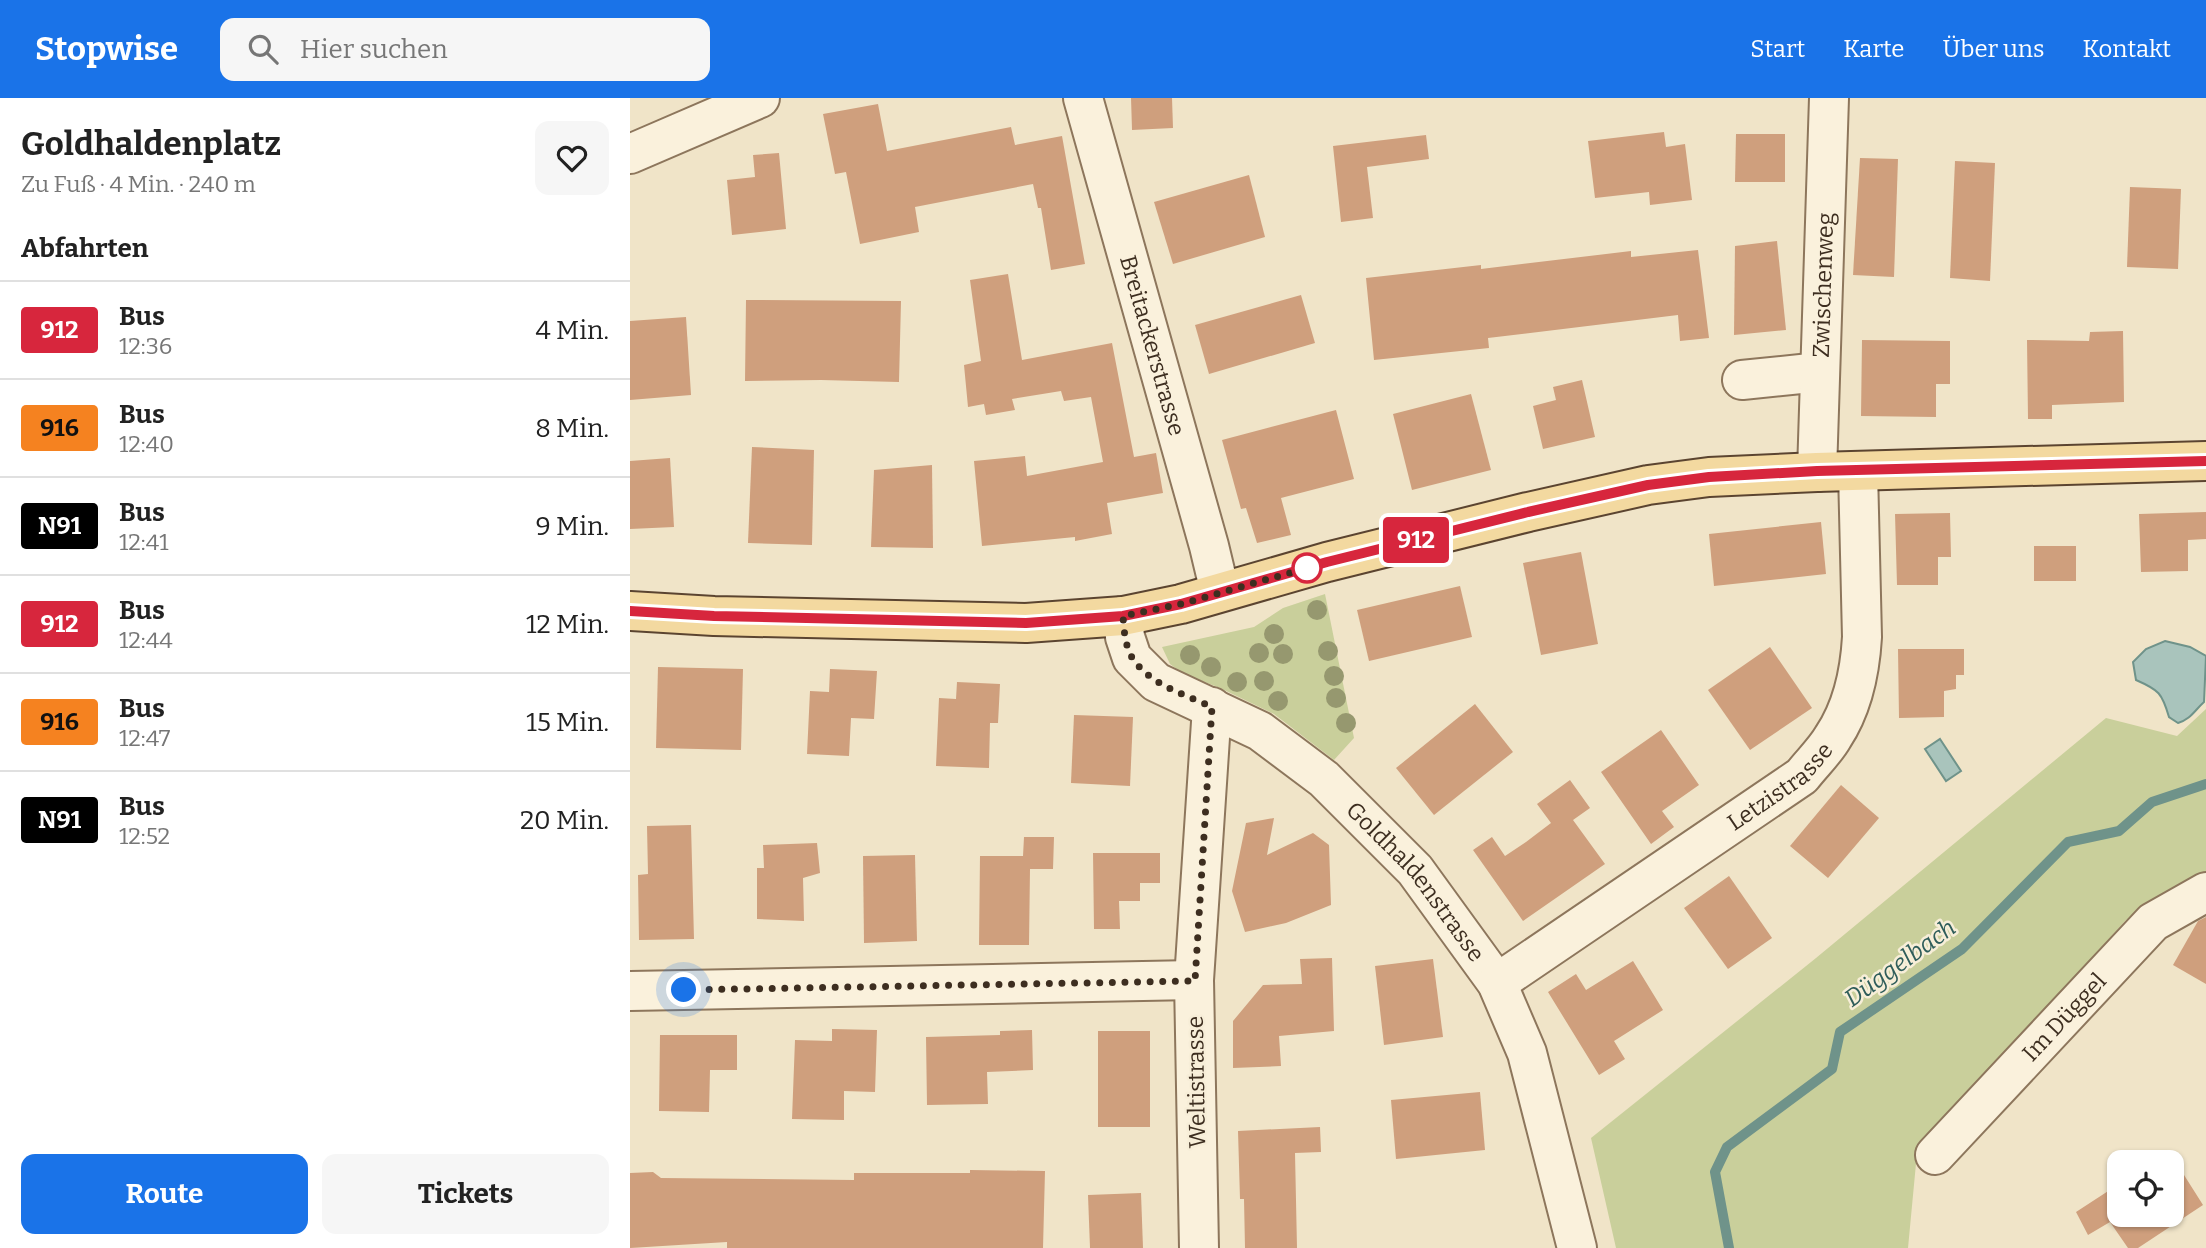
<!DOCTYPE html>
<html lang="de">
<head>
<meta charset="utf-8">
<style>
  :root { --surface:#fff; --page:#f6f6f6; --text:#222; --muted:#767676; --line:#e0e0e0; --accent:#1a73e8 }
  body { margin:0; font-family:Bitter,serif; background:var(--page); color:var(--text); height:100vh; display:flex; flex-direction:column; font-size:26px; white-space:nowrap }
  * { box-sizing:border-box; margin:0 }
  p { font-size:23px; color:var(--muted) }
  .icon { flex:none; width:38px; height:38px; fill:none; stroke:currentColor; stroke-width:2; stroke-linecap:round; stroke-linejoin:round }
  .map { position:relative; flex:1; overflow:hidden }
  .panel { display:flex; flex-direction:column; background:var(--surface); width:630px }
  .panel>* { flex:none }
  .badge { padding:0 14px; border-radius:5px; font-size:24px; line-height:46px }
  .tools { position:absolute; left:1477px; top:1052px; display:grid; gap:14px }
  .tools a { display:grid; place-items:center; width:77px; height:77px; border-radius:14px; background:var(--surface); box-shadow:0 2px 5px #0004; font-size:35px }
  .you { position:absolute; width:35px; height:35px; margin:-18px; border:5px solid #fff; border-radius:50%; background:#1a73e8; box-shadow:0 0 0 10px #1a73e833 }
  .map>.badge { position:absolute; translate:-50% -50%; box-shadow:0 0 0 4px #fff }
  h2 { padding:0 21px; font-size:26px; line-height:63px }
  .round { display:grid; place-items:center; flex:none; width:74px; height:74px; border-radius:14px; background:var(--page) }
  .head { display:flex; align-items:center; justify-content:space-between; height:119px; padding:0 21px }
  h1 { font-size:33px; font-weight:700; line-height:52px }
  .cta { display:flex; gap:14px; margin-top:auto; padding:14px 21px }
  .cta a { flex:1; height:80px; border-radius:14px; background:var(--accent); color:#fff; font-size:28px; font-weight:700; line-height:80px; text-align:center }
  .cta a+a { background:var(--page); color:var(--text) }
  ul { padding:0; list-style:none }
  li { display:flex; align-items:center; gap:21px; height:98px; padding:0 21px; border-top:2px solid var(--line) }
  li div { flex:1 }
  li b { display:block; font-size:26px }
  li em { font-style:normal }
  li .badge { min-width:77px; font-weight:700; text-align:center }
  header { display:flex; align-items:center; gap:42px; box-sizing:border-box; height:98px; padding:0 35px; background:var(--accent); color:#fff }
  header strong { font-size:33px }
  nav { display:flex; gap:38px; margin-inline-start:auto; font-size:24px }
  .search { width:490px; height:63px; background:var(--page); display:flex; align-items:center; gap:18px; box-sizing:border-box; padding:0 24px; border-radius:14px; color:var(--muted); font-size:26px }
  main { display:flex; flex:1; min-height:0 }
  .map>svg:first-child { display:block }
  .green { fill:#c9cf9b }
  .water { fill:#a9c4bc; stroke:#6f938a; stroke-width:2 }
  .lines { fill:none; stroke-linecap:round; stroke-linejoin:round }
  .stream { stroke:#6f938a; stroke-width:10 }
  .building { fill:#cf9f7d }
  .minor-casing { stroke:#8d765c; stroke-width:42 }
  .major-casing { stroke:#5b4430; stroke-width:42 }
  .minor { stroke:#faf1dc; stroke-width:38 }
  .major { stroke:#f3d9a0; stroke-width:38 }
  .tree { fill:#96986f }
  .line-casing { stroke:#fff; stroke-width:16 }
  .line { stroke:#d7263d; stroke-width:10 }
  .walk { stroke:#3d2e20; stroke-width:7; stroke-dasharray:0 12.6 }
  .stop-dot { fill:#fff; stroke:#d7263d; stroke-width:3.5 }
  .labels { text-anchor:middle; stroke-width:5; stroke-linejoin:round; paint-order:stroke }
  .street-label { font-size:23px; fill:#3d2e20; stroke:#f7eed8 }
  .water-label { font-size:24px; font-style:italic; fill:#2f5d5a; stroke:#f7eed8 }
</style>
</head>
<body>
<header>
<strong>Stopwise</strong>
<div class="search"><svg class="icon" aria-label="search" viewBox="0 0 24 24"><circle cx="10" cy="10" r="6"/><path d="M15 15l6 6"/></svg>Hier suchen</div>
<nav><a>Start</a><a>Karte</a><a>Über uns</a><a>Kontakt</a></nav>
</header>
<main>
<section class="panel">
<div class="head"><div><h1>Goldhaldenplatz</h1><p>Zu Fuß · 4 Min. · 240 m</p></div><a class="round"><svg class="icon" aria-label="heart" viewBox="0 0 24 24"><path d="M12 20l-8-8c-3-5 5-10 8-4 3-6 11-1 8 4z"/></svg></a></div>
<h2>Abfahrten</h2>
<ul>
<li><span class="badge" style="background:#d7263d;color:#fff">912</span><div><b>Bus</b><p>12:36</p></div><em>4 Min.</em></li>
<li><span class="badge" style="background:#f58220;color:#111">916</span><div><b>Bus</b><p>12:40</p></div><em>8 Min.</em></li>
<li><span class="badge" style="background:#000;color:#fff">N91</span><div><b>Bus</b><p>12:41</p></div><em>9 Min.</em></li>
<li><span class="badge" style="background:#d7263d;color:#fff">912</span><div><b>Bus</b><p>12:44</p></div><em>12 Min.</em></li>
<li><span class="badge" style="background:#f58220;color:#111">916</span><div><b>Bus</b><p>12:47</p></div><em>15 Min.</em></li>
<li><span class="badge" style="background:#000;color:#fff">N91</span><div><b>Bus</b><p>12:52</p></div><em>20 Min.</em></li>
</ul>
<div class="cta"><a>Route</a><a>Tickets</a></div>
</section>
<div class="map">
<svg width="1576" height="1150" viewBox="0 0 1576 1150">
  <rect width="100%" height="100%" fill="#f0e4c8"/>
  <g class="green">
    <polygon points="695,496 724,640 704,662 644,616 590,590 552,575 540,566 532,549 624,529 653,510"/>
    <polygon points="1576,611 1576,777 1496,822 1287,1055 1278,1150 986,1150 961,1040 1186,860 1476,620 1547,638"/>
  </g>
  <g class="water">
    <path d="M 1535,543 L 1560,549 L 1576,558 L 1574,604 C 1564,613 1561,621 1548,625 L 1539,619 C 1532,595 1529,592 1506,582 L 1503,564 L 1516,551 Z"/>
    <polygon points="1310,641 1331,673 1316,683 1295,651"/>
  </g>
  <g class="lines">
    <polyline class="stream" points="1099,1150 1085,1074 1097,1049 1202,971 1210,934 1332,851 1438,744 1489,733 1522,704 1576,686"/>
  </g>
  <g class="building">
    <polygon points="501,0 542,0 543,30 502,32"/>
    <polygon points="248,6 257,53 381,29 385,47 432,38 455,166 421,172 411,110 408,110 403,86 285,109 289,134 230,146 216,74 205,76 193,16"/>
    <polygon points="1034,34 1036,49 1055,46 1062,102 1020,107 1019,94 965,100 958,43"/>
    <polygon points="1106,36 1155,36 1155,84 1105,84"/>
    <polygon points="796,37 799,61 737,69 743,120 711,124 703,48"/>
    <polygon points="149,55 156,131 102,137 97,82 125,79 123,57"/>
    <polygon points="1230,60 1268,61 1264,179 1223,177"/>
    <polygon points="1325,63 1365,65 1360,183 1320,180"/>
    <polygon points="619,77 635,139 543,166 524,104"/>
    <polygon points="1500,89 1551,91 1548,171 1497,169"/>
    <polygon points="1147,143 1156,232 1104,237 1105,148"/>
    <polygon points="1068,152 1079,240 1050,243 1048,217 858,240 859,250 744,262 736,180 851,167 851,171 1001,153 1001,159"/>
    <polygon points="378,176 392,262 482,245 504,359 526,355 533,395 477,405 482,436 445,443 445,439 352,448 344,363 395,358 397,378 473,364 461,299 434,303 431,293 382,301 385,312 356,317 354,306 338,309 334,267 351,263 340,182"/>
    <polygon points="671,197 685,245 579,276 565,227"/>
    <polygon points="116,202 271,203 269,284 191,282 115,283"/>
    <polygon points="56,219 61,297 0,302 0,223"/>
    <polygon points="1493,233 1494,304 1422,307 1422,321 1398,321 1397,242 1459,243 1460,234"/>
    <polygon points="1232,242 1320,243 1320,286 1306,286 1306,319 1231,318"/>
    <polygon points="952,282 965,339 913,351 903,308 926,302 923,289"/>
    <polygon points="841,296 861,372 782,392 763,316"/>
    <polygon points="706,312 724,381 651,400 661,437 627,445 616,410 611,411 592,342"/>
    <polygon points="122,349 184,352 182,447 118,445"/>
    <polygon points="40,360 44,429 0,431 0,363"/>
    <polygon points="302,367 303,450 241,449 244,372"/>
    <polygon points="1576,414 1576,441 1558,442 1558,473 1511,474 1509,416"/>
    <polygon points="1320,415 1321,459 1308,459 1308,487 1267,487 1265,416"/>
    <polygon points="1191,424 1196,476 1084,488 1079,436"/>
    <rect x="1404" y="448" width="42" height="35"/>
    <polygon points="951,454 968,546 911,557 893,465"/>
    <polygon points="830,488 842,539 739,563 727,512"/>
    <polygon points="1140,549 1182,610 1120,652 1078,592"/>
    <polygon points="1268,551 1334,551 1334,577 1326,577 1326,591 1314,593 1314,619 1269,620"/>
    <polygon points="28,569 113,571 111,652 26,650"/>
    <polygon points="200,571 247,573 244,621 221,620 219,658 177,656 180,593 199,594"/>
    <polygon points="327,584 370,586 368,625 360,625 359,670 306,668 309,600 326,601"/>
    <polygon points="845,606 883,654 804,717 766,670"/>
    <polygon points="444,617 503,619 500,688 441,685"/>
    <polygon points="1031,632 1069,687 1032,713 1044,729 1021,746 971,674"/>
    <polygon points="940,682 960,710 943,722 975,766 893,823 843,752 862,739 875,758 896,744 921,725 907,706"/>
    <polygon points="1211,687 1249,720 1198,780 1160,748"/>
    <polygon points="644,720 637,757 683,735 699,747 701,807 656,825 615,834 602,793 616,725"/>
    <polygon points="61,727 64,841 9,842 8,777 18,776 17,728"/>
    <polygon points="394,739 424,739 423,771 400,771 399,847 349,847 350,758 393,758"/>
    <polygon points="187,745 190,775 173,780 174,823 127,821 127,770 134,770 133,747"/>
    <polygon points="463,755 530,755 530,785 510,785 510,803 489,803 490,831 464,831"/>
    <polygon points="285,757 287,843 234,845 233,758"/>
    <polygon points="1099,778 1142,840 1098,871 1054,810"/>
    <polygon points="1576,819 1576,886 1543,867 1568,823"/>
    <polygon points="702,860 704,933 649,938 651,968 603,970 603,923 633,887 672,886 670,861"/>
    <polygon points="803,861 813,939 754,947 745,868"/>
    <polygon points="1003,863 1033,912 984,943 995,961 969,977 918,894 946,876 956,892"/>
    <polygon points="202,931 247,932 245,994 214,993 214,1022 162,1021 165,942 202,943"/>
    <polygon points="402,932 403,972 357,974 358,1006 297,1007 296,939 370,937 370,933"/>
    <rect x="468" y="933" width="52" height="96"/>
    <polygon points="30,937 107,937 107,972 80,972 79,1014 29,1013"/>
    <polygon points="850,994 855,1052 766,1061 761,1002"/>
    <polygon points="690,1029 691,1054 665,1055 667,1150 615,1150 614,1101 610,1101 608,1033"/>
    <polygon points="1542,1058 1573,1107 1508,1150 1498,1150 1480,1124 1458,1137 1446,1114 1489,1086 1489,1116 1542,1116"/>
    <polygon points="340,1072 415,1073 413,1150 97,1150 97,1144 0,1150 0,1075 23,1074 31,1080 224,1082 224,1075 340,1075"/>
    <polygon points="511,1095 513,1150 460,1150 458,1097"/>
  </g>
  <g class="lines">
    <g class="minor-casing">
      <g id="minor">
        <path id="s1" d="M 453,0 L 579,448 L 590,494"/>
        <polyline points="0,56 130,0"/>
        <polyline points="1112,282 1190,274"/>
        <path id="s2" d="M 1187,374 L 1199,0"/>
        <path id="s3" d="M 493,518 L 495,539 L 502,560 L 526,584 L 630,633 L 694,681 L 785,772 L 867,885 L 897,955 L 947,1150"/>
        <path id="s4" d="M 867,885 L 1172,678 C 1182,665 1195,653 1203,639 C 1223,609 1230,574 1232,539 L 1228,373"/>
        <polyline points="0,893 564,882"/>
        <path id="s5" d="M 1305,1057 L 1523,824 L 1576,794"/>
        <polyline points="569,1150 564,882 582,609"/>
      </g>
    </g>
    <g class="major-casing">
      <polyline id="major" points="0,513 84,518 396,525 493,518 551,506 697,464 898,414 1018,387 1079,379 1187,374 1576,363"/>
    </g>
    <use href="#minor" class="minor"/>
    <use href="#major" class="major"/>
  </g>
  <g class="tree">
    <circle cx="687" cy="512" r="10"/>
    <circle cx="644" cy="536" r="10"/>
    <circle cx="698" cy="553" r="10"/>
    <circle cx="629" cy="555" r="10"/>
    <circle cx="653" cy="556" r="10"/>
    <circle cx="560" cy="557" r="10"/>
    <circle cx="581" cy="569" r="10"/>
    <circle cx="704" cy="578" r="10"/>
    <circle cx="634" cy="583" r="10"/>
    <circle cx="607" cy="584" r="10"/>
    <circle cx="706" cy="600" r="10"/>
    <circle cx="648" cy="603" r="10"/>
    <circle cx="716" cy="625" r="10"/>
  </g>
  <g class="lines">
    <g class="line-casing">
      <polyline id="line" points="0,513 84,518 396,525 493,518 551,506 697,464 898,414 1018,387 1079,379 1187,373 1576,363"/>
    </g>
    <use href="#line" class="line"/>
    <path class="walk" d="M 54,892 L 565,883 L 582,609 C 554,596 521,587 503,561 C 495,549 494,532 493,518 L 551,506 L 677,470"/>
  </g>
  <circle class="stop-dot" cx="677" cy="470" r="14"/>
  <g class="labels">
    <g class="street-label">
      <text dy="8" stroke="none"><textPath href="#s2" startOffset="187">Zwischenweg</textPath></text>
      <text dy="8" stroke="none"><textPath href="#s1" startOffset="257">Breitackerstrasse</textPath></text>
      <text dy="8" stroke="none"><textPath href="#s4" startOffset="345">Letzistrasse</textPath></text>
      <text dy="8" stroke="none"><textPath href="#s3" startOffset="410">Goldhaldenstrasse</textPath></text>
      <text dy="8" stroke="none"><textPath href="#s5" startOffset="189">Im Düggel</textPath></text>
      <text transform="translate(566 984) rotate(-91)" y="8">Weltistrasse</text>
    </g>
    <g class="water-label">
      <text transform="translate(1270 865) rotate(-36)" y="8">Düggelbach</text>
    </g>
  </g>
</svg>
<div class="tools">
<a><svg class="icon" aria-label="locate" viewBox="0 0 24 24"><circle cx="12" cy="12" r="6"/><path d="M12 2v4M12 18v4M2 12h4M18 12h4"/></svg></a>
</div>
<div class="you" style="left:54px;top:892px"></div>
<b class="badge" style="left:786px;top:442px;background:#d7263d;color:#fff">912</b>
</div>
</main>
</body>
</html>
